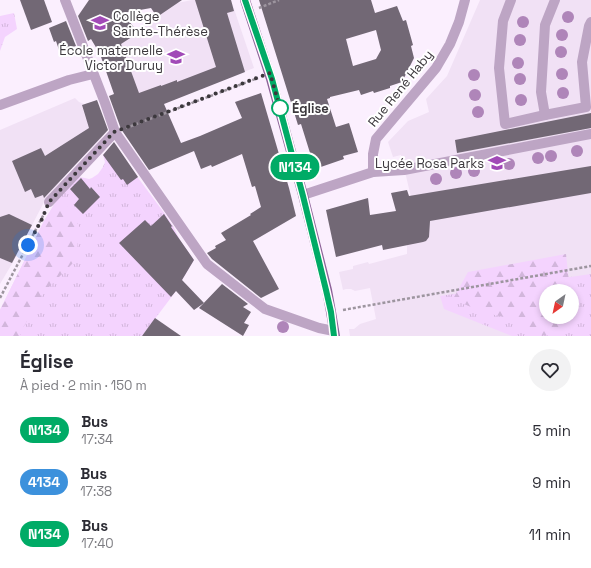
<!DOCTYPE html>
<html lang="fr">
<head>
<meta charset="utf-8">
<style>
  :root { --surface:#fff; --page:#f2f2f3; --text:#2b2b33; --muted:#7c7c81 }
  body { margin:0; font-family:"Space Grotesk",sans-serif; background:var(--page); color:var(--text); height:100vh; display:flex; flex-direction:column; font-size:15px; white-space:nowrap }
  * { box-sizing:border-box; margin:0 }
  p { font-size:13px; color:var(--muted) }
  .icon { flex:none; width:22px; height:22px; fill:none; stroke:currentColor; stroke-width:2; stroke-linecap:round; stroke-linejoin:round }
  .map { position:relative; height:336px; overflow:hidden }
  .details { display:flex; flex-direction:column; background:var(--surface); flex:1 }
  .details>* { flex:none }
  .badge { padding:0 8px; border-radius:13px; font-size:14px; line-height:26px }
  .needle { width:26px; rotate:213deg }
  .buttons { position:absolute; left:539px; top:284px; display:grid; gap:8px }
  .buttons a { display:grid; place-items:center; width:40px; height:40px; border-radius:50%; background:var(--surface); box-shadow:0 2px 6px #0003; font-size:20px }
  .you { position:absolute; width:20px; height:20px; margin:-10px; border:3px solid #fff; border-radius:50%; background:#1a73e8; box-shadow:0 0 0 6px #1a73e833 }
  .map>.badge { position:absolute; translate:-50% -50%; box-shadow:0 0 0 2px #fff }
  .round { display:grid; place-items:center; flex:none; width:42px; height:42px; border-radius:21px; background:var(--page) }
  .summary { display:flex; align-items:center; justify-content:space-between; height:68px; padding:0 20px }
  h1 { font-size:19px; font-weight:700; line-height:30px }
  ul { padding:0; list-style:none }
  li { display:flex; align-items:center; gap:12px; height:52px; padding:0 20px }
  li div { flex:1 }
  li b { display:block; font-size:15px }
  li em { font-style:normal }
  li .badge { min-width:44px; font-weight:700; text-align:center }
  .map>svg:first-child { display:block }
  .built { fill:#f1e1f5; fill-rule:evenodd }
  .grass { fill:url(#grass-tufts); fill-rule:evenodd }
  .forest { fill:url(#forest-firs) }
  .building { fill:#726875; fill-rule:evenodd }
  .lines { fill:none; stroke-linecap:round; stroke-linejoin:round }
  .path { stroke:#9d959f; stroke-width:2.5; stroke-dasharray:3 2; stroke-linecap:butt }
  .minor { stroke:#bda5c4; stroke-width:10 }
  .major { stroke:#8d6299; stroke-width:10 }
  .tree { fill:#af85b9 }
  .line-casing { stroke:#fff; stroke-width:9 }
  .line { stroke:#00ab66; stroke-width:6 }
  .walk { stroke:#3c383d; stroke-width:4; stroke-dasharray:0 7.2 }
  .stop-dot { fill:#fff; stroke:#00ab66; stroke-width:2 }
  .labels { text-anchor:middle; stroke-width:4; stroke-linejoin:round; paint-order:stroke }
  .poi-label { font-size:13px; fill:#3c383d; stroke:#fff; text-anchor:end }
  .street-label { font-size:13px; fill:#3c383d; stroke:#fff }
  .stop-label { font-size:13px; font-weight:bold; fill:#3c383d; stroke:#fff; text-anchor:start }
</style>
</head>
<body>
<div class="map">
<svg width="591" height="336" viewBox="0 0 591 336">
  <defs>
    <pattern id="grass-tufts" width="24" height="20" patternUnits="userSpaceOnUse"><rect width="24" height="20" fill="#f4d3fe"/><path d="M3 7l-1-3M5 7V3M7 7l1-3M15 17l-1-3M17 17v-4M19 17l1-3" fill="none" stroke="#d2b6db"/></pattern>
    <pattern id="forest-firs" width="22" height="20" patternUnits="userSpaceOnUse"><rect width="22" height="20" fill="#f4d3fe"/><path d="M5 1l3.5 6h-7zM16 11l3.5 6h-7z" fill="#d2b6db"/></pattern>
  </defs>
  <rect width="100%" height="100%" fill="#fbeffe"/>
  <g class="built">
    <polygon points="192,0 231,0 254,68 129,117 123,118 100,54 177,3"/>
    <path d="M 480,0 L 591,0 L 591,336 L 350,336 L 349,329 L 354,329 L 360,324 L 376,319 L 370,288 L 355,291 L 351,289 L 346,289 L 343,290 L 339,272 L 353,269 L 353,266 L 368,262 L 369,264 L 407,254 L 407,227 L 415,214 L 401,155 L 393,157 L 388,142 L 408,121 L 429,112 L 426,99 L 447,76 ZM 546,291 L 572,291 L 572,317 L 546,317 Z"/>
    <polygon points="75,98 79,102 84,104 82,106 86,119 106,132 100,140 70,170 45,200 13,262 0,284 0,130"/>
  </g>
  <g class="grass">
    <polygon points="14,13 17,29 5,37 0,51 0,16"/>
    <polygon points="113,146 124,159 165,214 173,226 180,240 194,260 173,295 142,336 0,336 0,310 44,221 60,195 79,177 85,178 89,179 92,178 98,174 103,167 105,162 103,155"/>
    <path d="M 591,274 L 591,336 L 512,336 L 444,309 L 440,296 ZM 546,291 L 572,291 L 572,317 L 546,317 Z"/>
  </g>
  <g class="forest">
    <polygon points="60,195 79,226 76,260 43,293 20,333 20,336 0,336 0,310 44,221"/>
    <polygon points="566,254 569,282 566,291 546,291 546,317 561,317 563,336 528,335 525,322 482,312 453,299 468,272"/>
  </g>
  <g class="building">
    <polygon points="20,0 44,0 52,22 31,30"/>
    <polygon points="89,0 182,0 157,17 151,8 123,13 138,33 121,44 139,93 161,85 161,86 177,80 177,82 216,67 195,0 231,0 234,11 227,13 245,72 164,104 181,143 200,136 242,118 235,102 261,93 289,188 296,216 253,241 279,289 261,298 212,259 207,253 216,248 215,246 226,240 221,233 251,215 250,214 261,207 255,186 252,187 242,154 212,167 211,165 201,169 194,151 149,170 121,129 109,96 114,94 100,54 91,39 88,41 78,16"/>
    <path d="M 259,0 L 371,0 L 375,13 L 397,6 L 403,21 L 406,20 L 413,45 L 411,46 L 414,58 L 402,82 L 390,86 L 390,88 L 374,93 L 373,91 L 361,95 L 359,90 L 330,97 L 330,98 L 327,99 L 336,127 L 349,123 L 358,152 L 343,156 L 344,159 L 315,169 L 301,124 L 298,125 ZM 376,30 L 381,50 L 376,59 L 353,66 L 346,39 Z"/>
    <polygon points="66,21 76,46 69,48 59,50 56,41 54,42 49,28"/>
    <polygon points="97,100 108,130 44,198 43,195 35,198 31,189 25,192 12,161 41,148 45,156 89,128 82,105"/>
    <polygon points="591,113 591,128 457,153 455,140"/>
    <polygon points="114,142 138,177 127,185 123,179 121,180 103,155"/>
    <polygon points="591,166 591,193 430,221 429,237 426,241 423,242 383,250 382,245 336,257 326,210 368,198 370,215 396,211 391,193 407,190 409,196"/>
    <polygon points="81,178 90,189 91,187 100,197 83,214 74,205 79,199 70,189"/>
    <polygon points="9,214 32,225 12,263 0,258 0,217"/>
    <polygon points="164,214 172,226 171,227 194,260 182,280 204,303 194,310 176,291 171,297 119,243 145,220 151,226"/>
    <polygon points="222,284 248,304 243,307 251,312 244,323 249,325 243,336 199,308"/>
    <polygon points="155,318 181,336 142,336"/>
  </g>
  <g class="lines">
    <g class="path">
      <polyline points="259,8 279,0"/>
      <polyline points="126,128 258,78"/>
      <polyline points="0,298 45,212"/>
      <polyline points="343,310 591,266"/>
    </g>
    <g class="minor">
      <polyline points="65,0 105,103 115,132 207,264 265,309 319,328 334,331"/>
      <polyline points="511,0 503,21 499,68 505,124 545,115"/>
      <polyline points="555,0 545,25 541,92 545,115 586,107 582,62 589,26 591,22"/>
      <polyline points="0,105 69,80 93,74"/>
      <polyline points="373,172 373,154 376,139 436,68 450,44 459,22 465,0"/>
      <polyline points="303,195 373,172 404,170 591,134"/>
      <polyline points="49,202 115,132"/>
    </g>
    <polyline class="major" points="245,0 271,79 303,195 327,290 331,312 335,336"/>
  </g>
  <g class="tree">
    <circle cx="568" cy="17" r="6"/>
    <circle cx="523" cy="22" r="6"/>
    <circle cx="562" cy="35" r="6"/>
    <circle cx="520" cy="40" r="6"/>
    <circle cx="561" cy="52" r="6"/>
    <circle cx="518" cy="63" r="6"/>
    <circle cx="562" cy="74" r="6"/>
    <circle cx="474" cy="75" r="6"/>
    <circle cx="520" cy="79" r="6"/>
    <circle cx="563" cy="93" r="6"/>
    <circle cx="475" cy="95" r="6"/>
    <circle cx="521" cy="100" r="6"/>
    <circle cx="478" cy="112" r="6"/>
    <circle cx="577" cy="151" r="6"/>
    <circle cx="551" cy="156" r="6"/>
    <circle cx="538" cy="158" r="6"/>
    <circle cx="509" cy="164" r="6"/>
    <circle cx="474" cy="171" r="6"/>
    <circle cx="456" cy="173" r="6"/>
    <circle cx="436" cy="179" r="6"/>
    <circle cx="283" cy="327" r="6"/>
  </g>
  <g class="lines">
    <g class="line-casing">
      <polyline id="line" points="245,0 272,79 303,196 326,290 331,312 334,336"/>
    </g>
    <use href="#line" class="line"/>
    <polyline class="walk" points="28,245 42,219 49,202 114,132 270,73 280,108"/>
  </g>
  <defs>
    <g id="school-bare" transform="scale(1.38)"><path d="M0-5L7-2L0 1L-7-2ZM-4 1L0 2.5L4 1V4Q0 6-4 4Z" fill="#a14ab7" stroke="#fff" stroke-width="2.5" paint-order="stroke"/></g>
  </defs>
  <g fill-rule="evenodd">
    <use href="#school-bare" x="100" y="23"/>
    <use href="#school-bare" x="176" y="57"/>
    <use href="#school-bare" x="497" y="163"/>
  </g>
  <circle class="stop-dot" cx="280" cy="108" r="8"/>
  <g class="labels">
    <g class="poi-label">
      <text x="113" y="21" text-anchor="start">Collège<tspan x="113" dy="15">Sainte-Thérèse</tspan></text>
      <text x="163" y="55">École maternelle<tspan x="163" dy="15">Victor Duruy</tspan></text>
      <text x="484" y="168">Lycée Rosa Parks</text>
    </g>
    <g class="street-label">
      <text transform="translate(400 88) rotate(-51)" y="5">Rue René Haby</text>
    </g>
    <g class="stop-label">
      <text x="292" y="113">Église</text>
    </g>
  </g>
</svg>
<div class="buttons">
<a><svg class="needle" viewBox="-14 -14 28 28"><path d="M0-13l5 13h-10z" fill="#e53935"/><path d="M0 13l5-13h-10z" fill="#7c7c81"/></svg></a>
</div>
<div class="you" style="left:28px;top:245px"></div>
<b class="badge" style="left:295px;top:167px;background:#00ab66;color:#fff">N134</b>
</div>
<section class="details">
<div class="summary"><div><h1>Église</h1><p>À pied · 2 min · 150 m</p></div><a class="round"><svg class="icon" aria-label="heart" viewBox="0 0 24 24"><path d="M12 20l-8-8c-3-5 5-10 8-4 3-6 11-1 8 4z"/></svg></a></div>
<ul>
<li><span class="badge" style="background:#00ab66;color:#fff">N134</span><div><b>Bus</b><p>17:34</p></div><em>5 min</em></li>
<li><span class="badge" style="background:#3c91dc;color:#fff">4134</span><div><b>Bus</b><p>17:38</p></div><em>9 min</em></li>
<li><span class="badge" style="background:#00ab66;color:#fff">N134</span><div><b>Bus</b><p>17:40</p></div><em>11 min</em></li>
</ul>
</section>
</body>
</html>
